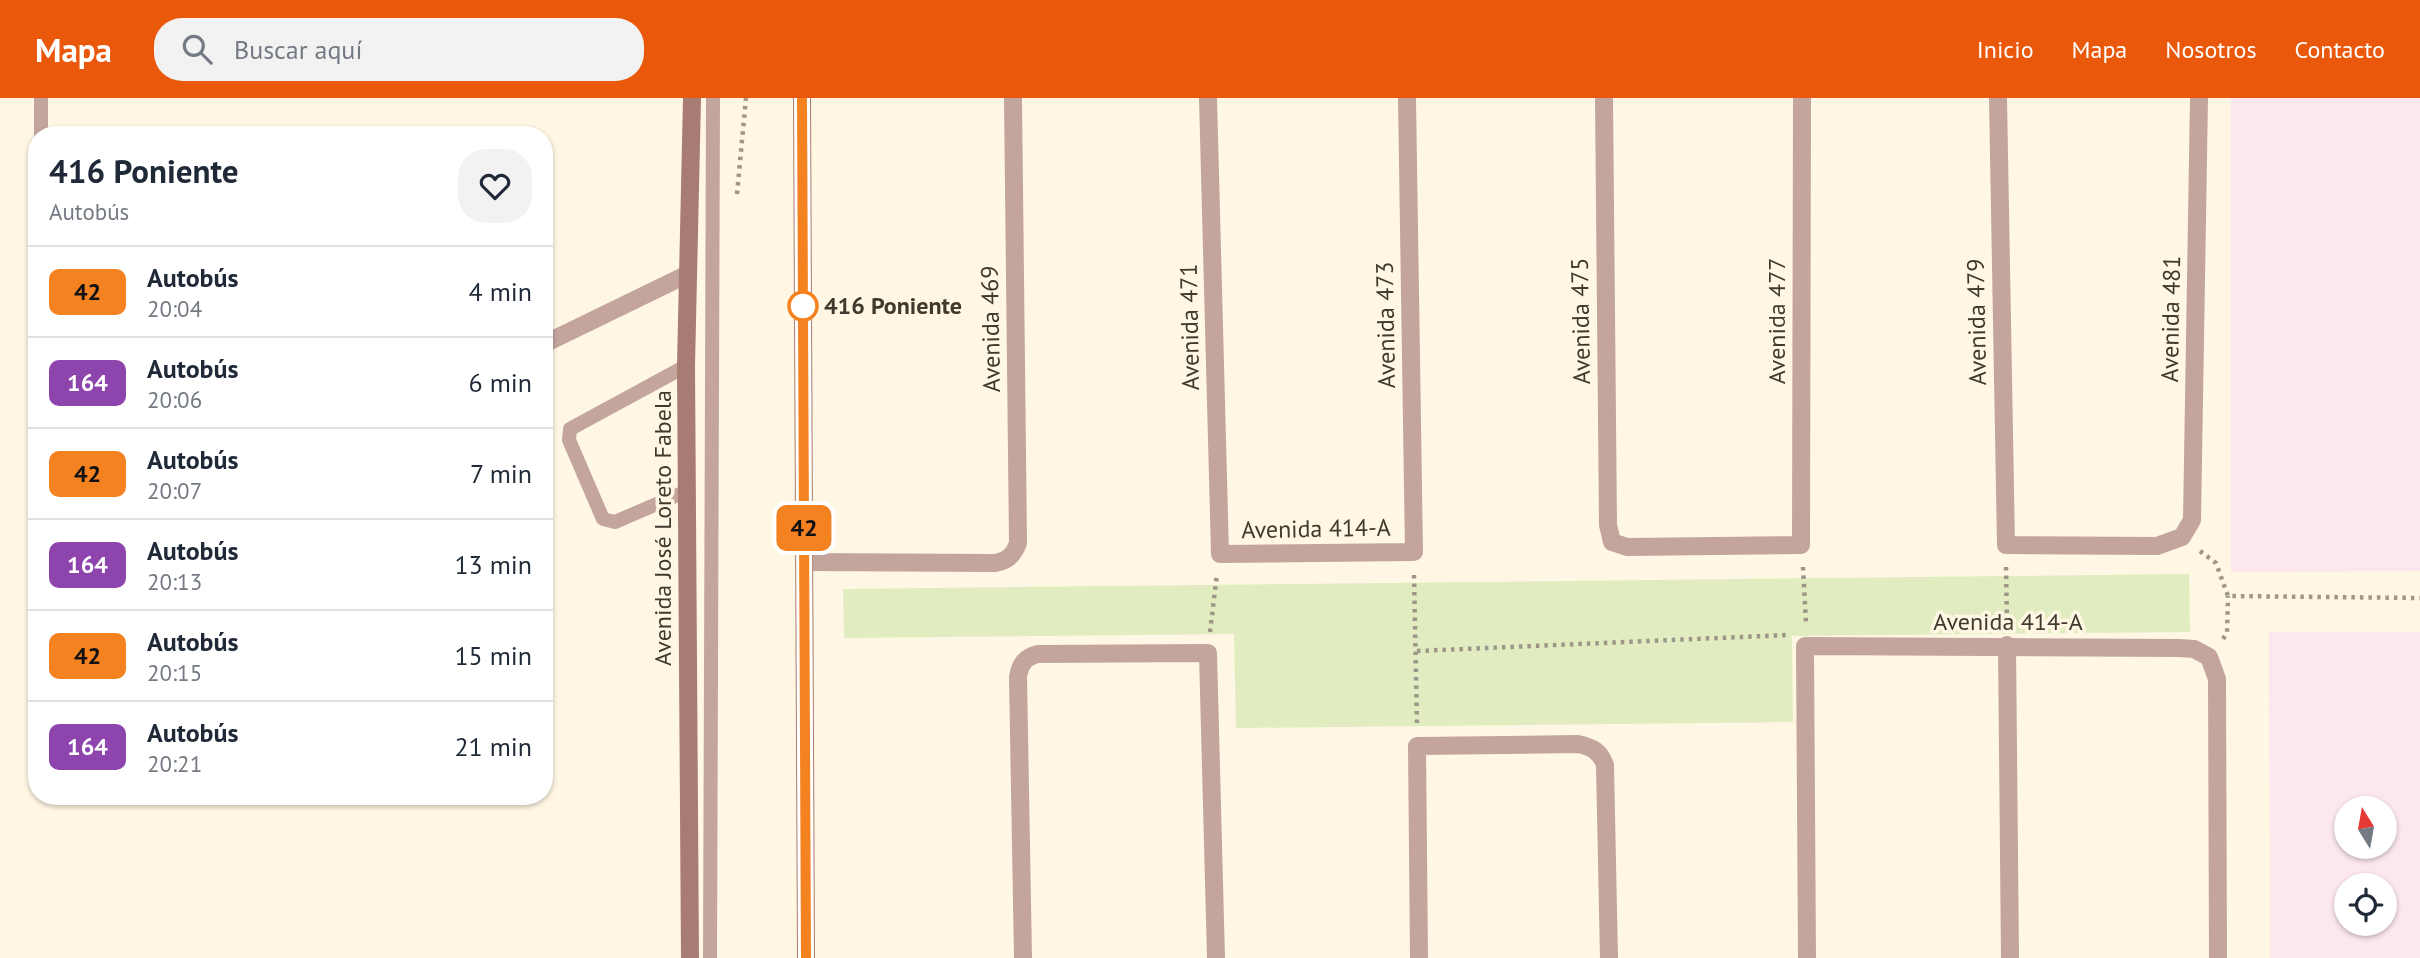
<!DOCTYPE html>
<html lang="es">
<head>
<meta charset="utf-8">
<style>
  :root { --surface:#fff; --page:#f2f2f3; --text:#1f2937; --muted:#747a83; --line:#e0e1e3; --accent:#ea580c }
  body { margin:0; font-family:"PT Sans",sans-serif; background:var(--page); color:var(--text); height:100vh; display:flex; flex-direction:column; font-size:26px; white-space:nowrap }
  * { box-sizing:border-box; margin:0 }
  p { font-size:23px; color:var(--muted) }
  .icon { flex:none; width:38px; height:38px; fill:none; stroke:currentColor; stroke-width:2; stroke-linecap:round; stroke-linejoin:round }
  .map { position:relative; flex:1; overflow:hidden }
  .side { position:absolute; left:28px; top:28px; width:525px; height:679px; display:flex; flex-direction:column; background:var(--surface); border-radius:28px; box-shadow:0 2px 5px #0004 }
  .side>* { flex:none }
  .badge { padding:0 14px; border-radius:10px; font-size:24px; line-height:46px }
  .needle { width:46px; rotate:349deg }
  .controls { position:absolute; left:2334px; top:698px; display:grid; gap:14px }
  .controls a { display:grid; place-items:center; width:63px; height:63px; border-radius:50%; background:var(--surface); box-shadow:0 2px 5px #0004; font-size:35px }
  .map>.badge { position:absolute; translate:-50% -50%; box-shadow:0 0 0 4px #fff }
  .round { display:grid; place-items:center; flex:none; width:74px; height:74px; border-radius:28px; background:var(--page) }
  .summary { display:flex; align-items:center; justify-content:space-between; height:119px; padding:0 21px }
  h1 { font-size:33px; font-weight:700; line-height:52px }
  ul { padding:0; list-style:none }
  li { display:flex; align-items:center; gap:21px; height:91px; padding:0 21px; border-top:2px solid var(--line) }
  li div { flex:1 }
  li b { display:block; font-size:26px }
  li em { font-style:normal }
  li .badge { min-width:77px; font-weight:700; text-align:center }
  header { display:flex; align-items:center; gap:42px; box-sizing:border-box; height:98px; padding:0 35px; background:var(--accent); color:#fff }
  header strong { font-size:33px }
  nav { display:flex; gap:38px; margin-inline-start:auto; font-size:24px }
  .search { width:490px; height:63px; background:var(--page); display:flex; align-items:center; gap:18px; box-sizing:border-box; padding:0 24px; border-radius:28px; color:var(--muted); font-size:26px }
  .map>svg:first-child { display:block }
  .education { fill:#fce7ed; fill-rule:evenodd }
  .green { fill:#e1ecc1 }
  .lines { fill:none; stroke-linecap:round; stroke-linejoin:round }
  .path { stroke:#9e9787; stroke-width:4.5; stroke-dasharray:3.5 5; stroke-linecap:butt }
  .lane { stroke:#c3a59e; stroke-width:14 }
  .street { stroke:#c3a59e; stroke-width:18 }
  .secondary { stroke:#a87c73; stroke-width:18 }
  .line-casing { stroke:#fff; stroke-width:16 }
  .line { stroke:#f58220; stroke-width:10 }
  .stop-dot { fill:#fff; stroke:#f58220; stroke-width:3.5 }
  .labels { text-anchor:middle; stroke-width:7; stroke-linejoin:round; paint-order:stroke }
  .stop-label { font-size:24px; font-weight:bold; fill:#403a2e; stroke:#fff7e3; text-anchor:start }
  .street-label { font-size:24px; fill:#403a2e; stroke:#fff7e3 }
</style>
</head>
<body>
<header>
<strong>Mapa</strong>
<div class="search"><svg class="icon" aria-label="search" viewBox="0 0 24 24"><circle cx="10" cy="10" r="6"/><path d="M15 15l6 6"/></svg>Buscar aquí</div>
<nav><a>Inicio</a><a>Mapa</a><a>Nosotros</a><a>Contacto</a></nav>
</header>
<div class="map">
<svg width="2420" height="860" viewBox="0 0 2420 860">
  <rect width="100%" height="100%" fill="#fff7e3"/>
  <g class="education">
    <polygon points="2231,0 2420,0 2420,473 2231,474"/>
    <path d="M 2269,534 L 2420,534 L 2420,860 L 2270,860 ZM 2347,710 L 2385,710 L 2385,749 L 2347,749 ZM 2347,788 L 2385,788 L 2385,826 L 2347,826 Z"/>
  </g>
  <polygon class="green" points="2189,476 2190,534 1792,538 1793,624 1236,630 1234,536 844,540 843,491"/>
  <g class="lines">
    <g class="path">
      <polyline points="737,96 746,0"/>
      <polyline points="2200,453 2216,465 2228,498 2420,500"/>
      <polyline points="1803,469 1806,526"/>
      <polyline points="2006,469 2007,527"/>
      <polyline points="1414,477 1417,626"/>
      <polyline points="1210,534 1217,476"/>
      <polyline points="2223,541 2227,535 2228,498"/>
      <polyline points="1417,553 1787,537"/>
    </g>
    <g class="lane">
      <polyline points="41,0 41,37"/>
      <polyline points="686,268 570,331 569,342 603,421 615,424 687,393"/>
      <polyline points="710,860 713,0"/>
    </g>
    <g class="street">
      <polyline points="1208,0 1220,456 1414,454 1407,0"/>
      <polyline points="1604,0 1608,427 1612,444 1627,449 1801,447 1802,0"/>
      <polyline points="1998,0 2006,447 2157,448 2182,439 2192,422 2199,0"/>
      <polyline points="544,246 688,176"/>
      <path d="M 804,464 L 995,465 C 1007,463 1014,457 1018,445 L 1013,0"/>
      <polyline points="2007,547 2010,860"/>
      <path d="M 1023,860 L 1018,579 C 1020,566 1025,559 1038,556 L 1208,555 L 1216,860"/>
      <path d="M 1419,860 L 1417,648 L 1578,646 C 1592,649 1600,653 1605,667 L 1609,860"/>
      <polyline points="1807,860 1805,548 2179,550 2194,551 2209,559 2217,581 2218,860"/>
    </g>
    <g class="secondary">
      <polyline points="802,0 806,860"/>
      <polyline points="690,860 686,268 692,0"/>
    </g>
  </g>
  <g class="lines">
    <g class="line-casing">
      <polyline id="line" points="802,0 806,860"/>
    </g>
    <use href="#line" class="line"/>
  </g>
  <circle class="stop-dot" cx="803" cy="208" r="14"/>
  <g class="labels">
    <g class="stop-label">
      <text x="824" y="216">416 Poniente</text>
    </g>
    <g class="street-label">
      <text transform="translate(2171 221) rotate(-89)" y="8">Avenida 481</text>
      <text transform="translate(1581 223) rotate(-91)" y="8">Avenida 475</text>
      <text transform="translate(1777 223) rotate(-90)" y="8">Avenida 477</text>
      <text transform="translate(1977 224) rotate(-91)" y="8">Avenida 479</text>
      <text transform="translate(1386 227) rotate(-91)" y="8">Avenida 473</text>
      <text transform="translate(1190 229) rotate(-91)" y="8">Avenida 471</text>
      <text transform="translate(991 231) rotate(-91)" y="8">Avenida 469</text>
      <text transform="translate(663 430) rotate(-90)" y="8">Avenida José Loreto Fabela</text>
      <text transform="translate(1316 431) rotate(-1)" y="8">Avenida 414-A</text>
      <text x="2008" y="532">Avenida 414-A</text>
    </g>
  </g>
</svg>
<div class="controls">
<a><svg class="needle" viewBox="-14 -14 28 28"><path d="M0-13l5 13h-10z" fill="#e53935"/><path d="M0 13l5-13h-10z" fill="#747a83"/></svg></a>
<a><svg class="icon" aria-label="locate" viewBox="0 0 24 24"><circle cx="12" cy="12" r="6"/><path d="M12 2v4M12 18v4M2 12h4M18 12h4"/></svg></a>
</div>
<b class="badge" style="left:804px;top:430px;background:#f58220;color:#111">42</b>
<section class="side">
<div class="summary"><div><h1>416 Poniente</h1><p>Autobús</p></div><a class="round"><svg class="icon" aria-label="heart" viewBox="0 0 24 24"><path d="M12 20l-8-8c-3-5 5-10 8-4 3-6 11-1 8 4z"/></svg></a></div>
<ul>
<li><span class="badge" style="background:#f58220;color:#111">42</span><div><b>Autobús</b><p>20:04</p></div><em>4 min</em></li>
<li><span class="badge" style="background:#8e44ad;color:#fff">164</span><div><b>Autobús</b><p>20:06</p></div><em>6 min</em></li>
<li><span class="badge" style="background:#f58220;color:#111">42</span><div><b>Autobús</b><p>20:07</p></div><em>7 min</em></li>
<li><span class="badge" style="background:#8e44ad;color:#fff">164</span><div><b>Autobús</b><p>20:13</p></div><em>13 min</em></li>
<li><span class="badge" style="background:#f58220;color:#111">42</span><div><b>Autobús</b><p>20:15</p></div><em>15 min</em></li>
<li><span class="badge" style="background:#8e44ad;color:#fff">164</span><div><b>Autobús</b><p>20:21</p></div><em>21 min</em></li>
</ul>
</section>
</div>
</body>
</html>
